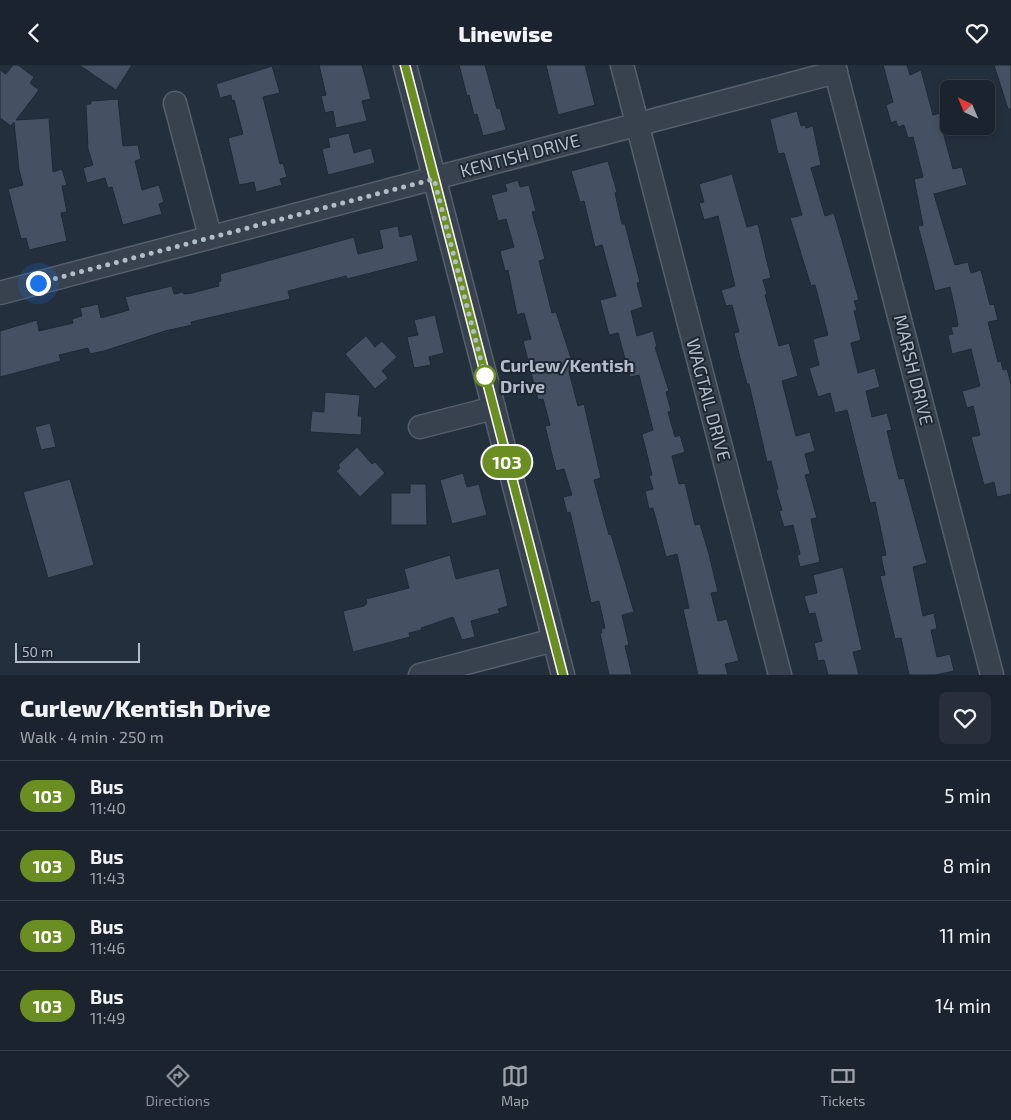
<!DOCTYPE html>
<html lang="en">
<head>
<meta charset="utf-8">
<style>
  :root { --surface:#1b232e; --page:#282f3a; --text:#f1f3f6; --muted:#a0a4aa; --line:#39404a; --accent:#8c9099 }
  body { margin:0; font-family:"Exo 2",sans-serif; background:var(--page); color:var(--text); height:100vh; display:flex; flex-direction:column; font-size:19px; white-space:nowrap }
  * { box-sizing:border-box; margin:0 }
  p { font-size:16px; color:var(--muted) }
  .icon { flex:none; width:28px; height:28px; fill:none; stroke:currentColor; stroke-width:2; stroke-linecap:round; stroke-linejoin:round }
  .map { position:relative; height:610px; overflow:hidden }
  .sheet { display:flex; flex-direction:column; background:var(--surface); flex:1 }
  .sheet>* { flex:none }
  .badge { padding:0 10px; border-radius:16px; font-size:18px; line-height:32px }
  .needle { width:32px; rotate:316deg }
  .controls { position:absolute; left:940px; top:15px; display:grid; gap:10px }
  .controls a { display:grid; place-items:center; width:55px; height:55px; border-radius:8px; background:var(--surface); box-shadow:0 2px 8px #0003,0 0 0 1px var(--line); font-size:25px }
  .scale { position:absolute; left:15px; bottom:12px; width:125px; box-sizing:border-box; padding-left:5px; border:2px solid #b4bcc9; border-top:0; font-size:14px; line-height:18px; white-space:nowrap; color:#b4bcc9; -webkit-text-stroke:4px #1d2633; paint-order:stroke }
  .you { position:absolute; width:25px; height:25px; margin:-12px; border:4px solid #fff; border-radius:50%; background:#1a73e8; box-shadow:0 0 0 8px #1a73e833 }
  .map>.badge { position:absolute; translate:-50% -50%; box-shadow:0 0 0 2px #fff }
  .round { display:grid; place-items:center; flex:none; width:52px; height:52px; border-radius:8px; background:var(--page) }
  .overview { display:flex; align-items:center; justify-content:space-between; height:85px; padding:0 20px }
  h1 { font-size:24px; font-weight:800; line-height:38px }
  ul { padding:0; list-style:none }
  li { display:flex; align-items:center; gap:15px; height:70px; padding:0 20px; border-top:1px solid var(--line) }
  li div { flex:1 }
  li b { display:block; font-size:19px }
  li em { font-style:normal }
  li .badge { min-width:55px; font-weight:700; text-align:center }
  header { display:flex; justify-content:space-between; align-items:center; height:65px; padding:0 20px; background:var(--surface); font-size:22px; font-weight:800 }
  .tabs { display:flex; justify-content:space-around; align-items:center; height:70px; border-top:1px solid var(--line); background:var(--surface); font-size:14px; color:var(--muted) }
  .tabs a { display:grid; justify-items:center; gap:2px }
  .tabs .current { color:var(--accent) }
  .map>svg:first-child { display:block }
  .building { fill:#455162; stroke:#1f2835 }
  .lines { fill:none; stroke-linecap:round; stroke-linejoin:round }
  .minor-casing { stroke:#565f6c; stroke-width:25 }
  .minor { stroke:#38414e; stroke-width:22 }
  .line-casing { stroke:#fff; stroke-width:11 }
  .line { stroke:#6b8e23; stroke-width:8 }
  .walk { stroke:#b4bcc9; stroke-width:5; stroke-dasharray:0 9 }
  .stop-dot { fill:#fff; stroke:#6b8e23; stroke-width:2.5 }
  .labels { text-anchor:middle; stroke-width:4; stroke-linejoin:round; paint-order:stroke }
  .street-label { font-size:18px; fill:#b4bcc9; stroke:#1d2633 }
  .stop-label { font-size:18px; font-weight:bold; fill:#b4bcc9; stroke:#1d2633; text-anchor:start }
</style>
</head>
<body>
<header><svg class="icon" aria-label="back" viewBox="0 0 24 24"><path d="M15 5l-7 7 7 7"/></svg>Linewise<svg class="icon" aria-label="heart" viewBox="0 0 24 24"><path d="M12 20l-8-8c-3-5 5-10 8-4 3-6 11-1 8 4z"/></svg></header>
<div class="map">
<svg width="1011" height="610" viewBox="0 0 1011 610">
  <rect width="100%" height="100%" fill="#242f3e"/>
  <g class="building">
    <polygon points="13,0 18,0 34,12 30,18 39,25 16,55 49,53 53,107 62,104 67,120 62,121 67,147 61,148 67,176 29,185 26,173 21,174 8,124 23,120 19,105 14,57 11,61 0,53 0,5 6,9"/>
    <polygon points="79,0 132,0 116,25"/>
    <polygon points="319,0 362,0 371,34 362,36 367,56 336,63 333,46 325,48 321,31 326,30"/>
    <polygon points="459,0 485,0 497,44 500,43 506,65 483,71 477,49 474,50 469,30 467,31"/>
    <polygon points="546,0 585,0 595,40 558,50"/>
    <polygon points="883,0 907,0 910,10 921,5 933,50 943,47 947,62 942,63 953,104 962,102 967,120 934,129 955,200 968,197 971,208 981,205 990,240 994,239 998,255 988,257 998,297 1001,296 1003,305 1007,304 1011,319 1011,429 997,432 994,417 984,420 971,372 980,370 973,341 967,343 962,326 980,321 971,284 952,289 948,270 953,269 951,262 958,261 956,249 950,222 935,226 918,161 923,160 914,114 923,112 913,72 908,73 904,60 898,62 896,56 891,58 886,40 893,37"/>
    <polygon points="994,0 1011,0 1011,44 1008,44"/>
    <polygon points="272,1 280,28 263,32 280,99 283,98 287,112 280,114 282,120 256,127 254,117 239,120 228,73 243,69 234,35 232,36 231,30 220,33 216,19"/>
    <polygon points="118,34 123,81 138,80 141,94 135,96 142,125 159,120 164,137 159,139 162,149 123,160 112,122 108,123 105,113 87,118 83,103 93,100 88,84 86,39 91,39 91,36"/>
    <polygon points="797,46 801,61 805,60 806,63 813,61 821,100 811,103 825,151 834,148 859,235 854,236 857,245 854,246 861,275 851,278 858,308 875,303 880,322 866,326 872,352 887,348 892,365 887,366 899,414 904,413 927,498 913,502 923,551 934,548 937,564 931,565 937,592 950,589 954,606 935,610 909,610 901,573 895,574 880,511 885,510 881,491 886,490 875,437 870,438 847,345 835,348 830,328 818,332 809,303 819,300 813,274 828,270 815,220 811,221 790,153 802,150 784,88 778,89 770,54"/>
    <polygon points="349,68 354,88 371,83 375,98 328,110 322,84 330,82 328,73"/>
    <polygon points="608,96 617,127 615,128 622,159 625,159 640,217 637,218 643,242 631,246 637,271 653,266 657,282 655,282 669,326 666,327 671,346 668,347 675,372 680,370 685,387 672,391 679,419 685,418 695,460 700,459 709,489 718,527 711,528 718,556 727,554 739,596 725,599 728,610 698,610 683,544 689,543 677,489 666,492 653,443 649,444 645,426 653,424 649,411 652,410 642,369 653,365 639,310 630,312 618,268 609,270 600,235 616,231 602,180 595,182 584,136 580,137 571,106"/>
    <polygon points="732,109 747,162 758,159 771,213 763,215 767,229 765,230 779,281 789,278 798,311 782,316 796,371 810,367 815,386 805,389 810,409 805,410 817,453 811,454 820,497 800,502 797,490 800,489 793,460 784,462 779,446 782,445 776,425 778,424 771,396 767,397 749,319 747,319 740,293 734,268 739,267 732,240 726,241 721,225 735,221 718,151 704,155 699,138 704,137 699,119"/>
    <polygon points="518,115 520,122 529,120 536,146 532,147 545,194 539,196 552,248 556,247 571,293 574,306 569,307 578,341 584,339 601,413 594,415 609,470 611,469 634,547 622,550 629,580 625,581 632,610 609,610 600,568 602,568 601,564 605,563 599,536 591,538 570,447 567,448 563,432 572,430 564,404 556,406 545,361 550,360 543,334 538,335 523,276 531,274 524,248 517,250 508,205 505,206 500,186 514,182 506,154 498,156 491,130 507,126 505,119"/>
    <polygon points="398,161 400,172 412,169 418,196 347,214 346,211 288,226 290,234 191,257 192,260 165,266 104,286 90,289 88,283 59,290 61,296 0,312 0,266 37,255 39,266 73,258 72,254 82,251 80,243 98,239 101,253 129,245 125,232 172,221 174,229 183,227 184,229 192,228 219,221 218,217 221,216 220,209 354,172 358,189 383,183 379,165"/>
    <polygon points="435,250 444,288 429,292 431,300 414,303 407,272 418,270 414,255"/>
    <polygon points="366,271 375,282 382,276 397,292 382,306 388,313 375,324 345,289"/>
    <polygon points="325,327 360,330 358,351 362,351 361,370 310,367 312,346 324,347"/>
    <polygon points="50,358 56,382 41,385 35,362"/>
    <polygon points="357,382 372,399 375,397 385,408 360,432 336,406 340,403 338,400"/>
    <polygon points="463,408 467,422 479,419 487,450 452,459 440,415"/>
    <polygon points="70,414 94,500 48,513 23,427"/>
    <polygon points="410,419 426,419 427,460 391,460 391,428 410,428"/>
    <polygon points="450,490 456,514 499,503 508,541 498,544 500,548 471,556 475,572 462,575 453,552 421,563 422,565 409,568 410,572 353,587 343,546 364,541 367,538 366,534 409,523 404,504"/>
    <polygon points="843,502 862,585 853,587 859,610 828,610 824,595 818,596 814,578 822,576 815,548 809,549 804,531 817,528 813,510"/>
  </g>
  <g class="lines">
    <g class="minor-casing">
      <g id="minor">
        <polyline points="405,0 563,610"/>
        <polyline points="622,0 780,610"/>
        <polyline points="834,0 992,610"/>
        <polyline points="175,38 210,171"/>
        <polyline points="0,228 836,7"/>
        <polyline points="420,362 494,343"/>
        <polyline points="420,610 554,575"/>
      </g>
    </g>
    <use href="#minor" class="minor"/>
  </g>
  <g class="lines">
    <g class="line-casing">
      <polyline id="line" points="405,0 563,610"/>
    </g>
    <use href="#line" class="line"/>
    <polyline class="walk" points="38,218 434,114 485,311"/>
  </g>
  <circle class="stop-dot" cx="485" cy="311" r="10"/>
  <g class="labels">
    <g class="street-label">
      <text transform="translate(520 91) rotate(-15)" y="6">KENTISH DRIVE</text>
      <text transform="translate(913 305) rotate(76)" y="6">MARSH DRIVE</text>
      <text transform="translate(708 335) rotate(75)" y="6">WAGTAIL DRIVE</text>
    </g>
    <g class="stop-label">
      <text x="500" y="307">Curlew/Kentish<tspan x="500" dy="21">Drive</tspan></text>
    </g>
  </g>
</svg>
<div class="controls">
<a><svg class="needle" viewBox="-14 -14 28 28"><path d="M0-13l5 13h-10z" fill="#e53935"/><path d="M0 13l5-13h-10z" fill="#a0a4aa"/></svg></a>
</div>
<div class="scale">50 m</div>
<div class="you" style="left:38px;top:218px"></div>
<b class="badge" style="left:507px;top:397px;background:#6b8e23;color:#fff">103</b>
</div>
<section class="sheet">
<div class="overview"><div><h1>Curlew/Kentish Drive</h1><p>Walk · 4 min · 250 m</p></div><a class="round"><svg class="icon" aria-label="heart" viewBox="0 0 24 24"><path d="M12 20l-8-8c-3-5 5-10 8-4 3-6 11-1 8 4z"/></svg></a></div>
<ul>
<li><span class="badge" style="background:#6b8e23;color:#fff">103</span><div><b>Bus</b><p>11:40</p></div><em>5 min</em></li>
<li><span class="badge" style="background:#6b8e23;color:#fff">103</span><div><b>Bus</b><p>11:43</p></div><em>8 min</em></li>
<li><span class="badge" style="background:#6b8e23;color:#fff">103</span><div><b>Bus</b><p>11:46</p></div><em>11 min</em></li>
<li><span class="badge" style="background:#6b8e23;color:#fff">103</span><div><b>Bus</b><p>11:49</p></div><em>14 min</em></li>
</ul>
</section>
<nav class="tabs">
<a class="current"><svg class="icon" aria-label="directions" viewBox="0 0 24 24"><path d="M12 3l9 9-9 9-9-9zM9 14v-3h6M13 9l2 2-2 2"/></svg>Directions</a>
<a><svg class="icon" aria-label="map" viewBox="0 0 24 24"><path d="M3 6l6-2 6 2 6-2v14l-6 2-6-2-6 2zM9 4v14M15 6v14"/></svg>Map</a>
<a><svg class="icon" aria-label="tickets" viewBox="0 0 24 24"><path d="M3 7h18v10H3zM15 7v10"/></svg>Tickets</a>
</nav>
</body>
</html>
